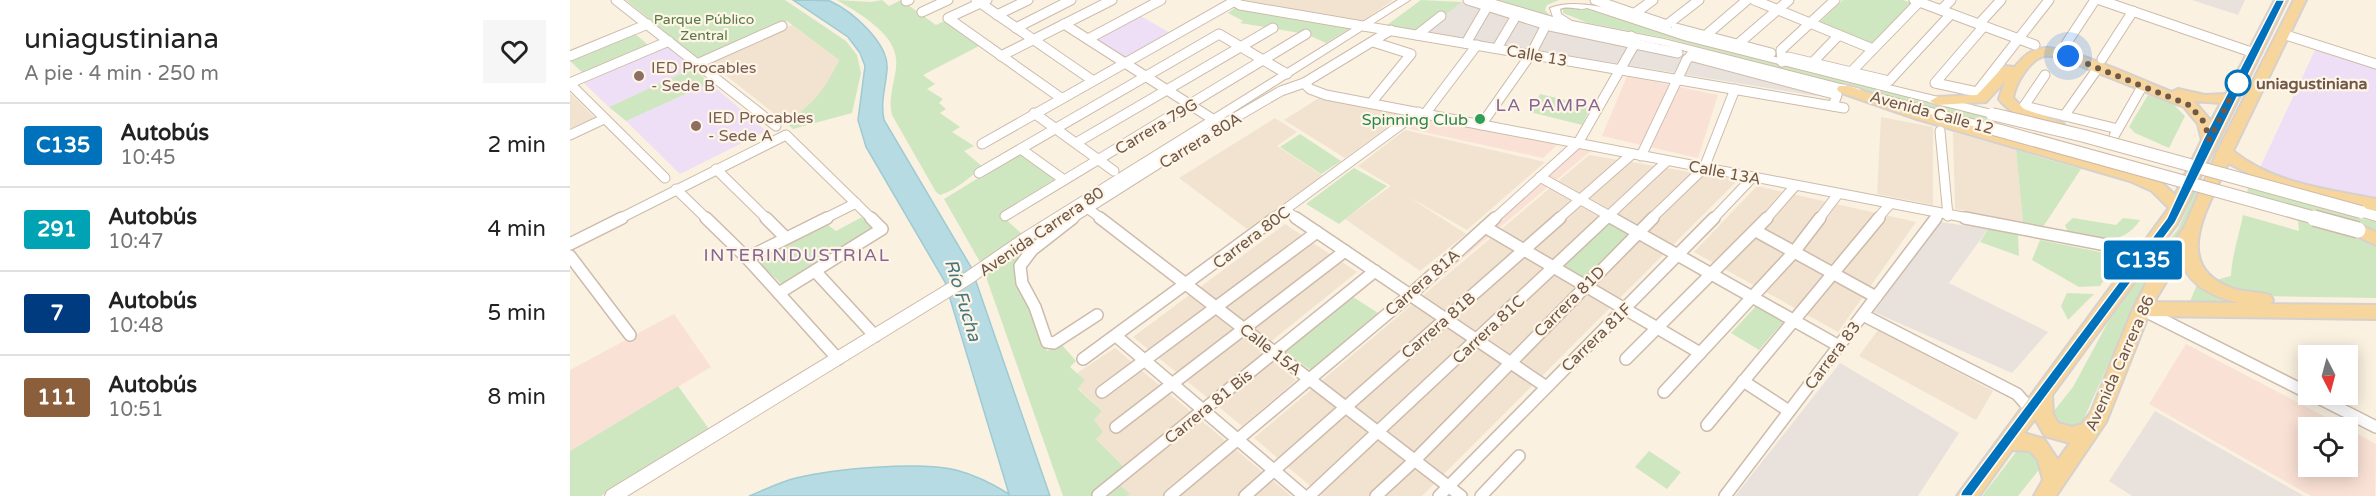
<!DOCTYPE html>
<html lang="es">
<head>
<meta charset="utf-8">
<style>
  :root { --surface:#fff; --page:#f6f6f6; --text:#222; --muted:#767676; --line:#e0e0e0 }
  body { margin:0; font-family:"Varela Round",sans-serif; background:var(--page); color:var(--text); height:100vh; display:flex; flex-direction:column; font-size:22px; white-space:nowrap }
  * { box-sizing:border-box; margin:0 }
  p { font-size:20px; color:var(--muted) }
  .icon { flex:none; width:33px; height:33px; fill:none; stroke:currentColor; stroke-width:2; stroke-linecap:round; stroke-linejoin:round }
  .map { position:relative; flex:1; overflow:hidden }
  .panel { display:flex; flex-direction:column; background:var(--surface); width:570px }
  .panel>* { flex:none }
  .badge { padding:0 12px; border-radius:4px; font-size:21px; line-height:39px }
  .needle { width:39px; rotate:174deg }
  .buttons { position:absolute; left:1728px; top:345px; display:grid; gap:12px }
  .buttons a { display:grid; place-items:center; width:60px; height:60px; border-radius:0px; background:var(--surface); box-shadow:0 3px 15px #0003; font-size:30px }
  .you { position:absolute; width:30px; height:30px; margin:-15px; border:4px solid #fff; border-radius:50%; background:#1a73e8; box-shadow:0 0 0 9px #1a73e833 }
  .map>.badge { position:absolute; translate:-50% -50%; box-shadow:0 0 0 3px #fff }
  .round { display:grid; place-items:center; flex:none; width:63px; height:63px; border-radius:0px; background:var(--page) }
  .overview { display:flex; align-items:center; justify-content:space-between; height:102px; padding:0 24px }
  h1 { font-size:28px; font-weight:600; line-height:45px }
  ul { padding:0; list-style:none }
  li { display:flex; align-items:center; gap:18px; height:84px; padding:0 24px; border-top:2px solid var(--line) }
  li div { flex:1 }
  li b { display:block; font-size:22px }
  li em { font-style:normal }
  li .badge { min-width:66px; font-weight:700; text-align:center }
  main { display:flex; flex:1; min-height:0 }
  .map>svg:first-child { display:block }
  .residential { fill:#f2e3d0 }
  .commercial { fill:#fae1d5 }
  .industrial { fill:#e9e2dc }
  .education { fill:#eedef6 }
  .green { fill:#cfe7c1 }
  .water { fill:#b7dbe2; stroke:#9ecad3; stroke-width:1.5 }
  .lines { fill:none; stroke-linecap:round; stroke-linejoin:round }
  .street-far1-casing { stroke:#cdbbab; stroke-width:11 }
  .street-casing { stroke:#cdbbab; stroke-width:14 }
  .secondary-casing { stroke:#cfbaa9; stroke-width:2 }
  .primary-casing { stroke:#d7d0cc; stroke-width:4 }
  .street-far1 { stroke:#fff; stroke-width:9 }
  .street { stroke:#fff; stroke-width:11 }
  .secondary { fill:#fff; fill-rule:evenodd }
  .primary { fill:#f6d69c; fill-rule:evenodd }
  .secondary-bridge-far1-casing { stroke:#cfbaa9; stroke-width:14; stroke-linecap:butt }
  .secondary-bridge-casing { stroke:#cfbaa9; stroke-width:18; stroke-linecap:butt }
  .secondary-bridge-far1 { stroke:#fff; stroke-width:12 }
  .secondary-bridge { stroke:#fff; stroke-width:15 }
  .line { fill:#0072bc; stroke:#fff; stroke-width:1.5 }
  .walk { stroke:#705849; stroke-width:6; stroke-dasharray:0 10.8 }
  .education-dot { fill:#8d6e63; stroke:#fef5e6; stroke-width:2 }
  .stop-dot { fill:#fff; stroke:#0072bc; stroke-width:3 }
  .leisure-dot { fill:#2e9e5b; stroke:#fef5e6; stroke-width:2 }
  .labels { text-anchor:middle; stroke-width:4.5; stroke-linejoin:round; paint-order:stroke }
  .far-park-label { font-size:14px; fill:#547a45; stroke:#fef5e6 }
  .street-label { font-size:16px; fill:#705849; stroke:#fef5e6 }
  .education-label { font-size:16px; fill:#785e54; stroke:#fef5e6; text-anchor:start }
  .stop-label { font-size:16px; font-weight:bold; fill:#705849; stroke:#fef5e6; text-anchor:start }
  .leisure-label { font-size:16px; fill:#27864d; stroke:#fef5e6; text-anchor:end }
  .neighbourhood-label { font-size:18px; letter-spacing:1.5px; fill:#846593; stroke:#fef5e6 }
  .water-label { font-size:18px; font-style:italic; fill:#457782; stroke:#fef5e6 }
</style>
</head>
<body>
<main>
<section class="panel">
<div class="overview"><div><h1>uniagustiniana</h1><p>A pie · 4 min · 250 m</p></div><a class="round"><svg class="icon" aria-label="heart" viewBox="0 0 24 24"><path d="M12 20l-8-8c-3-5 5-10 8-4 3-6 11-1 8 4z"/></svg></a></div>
<ul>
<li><span class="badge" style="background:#0072bc;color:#fff">C135</span><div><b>Autobús</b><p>10:45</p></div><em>2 min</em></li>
<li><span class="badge" style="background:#00a3b4;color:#fff">291</span><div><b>Autobús</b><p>10:47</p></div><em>4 min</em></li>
<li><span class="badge" style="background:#003b80;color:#fff">7</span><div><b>Autobús</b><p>10:48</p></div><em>5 min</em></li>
<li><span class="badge" style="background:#8b5e3c;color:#fff">111</span><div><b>Autobús</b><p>10:51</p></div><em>8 min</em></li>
</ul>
</section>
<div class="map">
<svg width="1806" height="496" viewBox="0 0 1806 496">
  <rect width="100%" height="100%" fill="#faf1e1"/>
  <g class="residential">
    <polygon points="672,0 823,0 790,23"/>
    <polygon points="222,25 269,60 257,87 238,107 216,123 139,62"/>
    <polygon points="0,93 25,118 0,129"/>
    <polygon points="749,98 834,115 775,158 714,120"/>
    <polygon points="1311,117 1363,127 1363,205 1307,194"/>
    <polygon points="705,118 727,132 707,146 753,176 677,229 609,178"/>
    <polygon points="835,130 975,162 897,230 839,197 896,234 850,271 775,219 821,186 788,166"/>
    <polygon points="1383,132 1446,150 1453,222 1385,209"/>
    <polygon points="1019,155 1168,180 852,496 752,496 684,438"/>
    <polygon points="1187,186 1346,222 1268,332 1124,252"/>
    <polygon points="715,224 787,272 689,351 726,380 672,426 563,337"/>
    <polygon points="1308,330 1423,391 1406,420 1289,356"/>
    <polygon points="545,348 721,496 557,496 559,494 542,478 553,466 526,439 524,420 532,411 508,388 515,380 507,373"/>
  </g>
  <g class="commercial">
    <polygon points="1057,76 1148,95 1128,158 1032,136"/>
    <polygon points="849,117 988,144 973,158 840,129"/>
    <polygon points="1008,149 1022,150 848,296 845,294"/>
    <polygon points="104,314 141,367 0,451 0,370"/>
    <polygon points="1616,344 1775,427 1738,428 1738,466 1778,466 1778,429 1806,444 1805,496 1741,496 1579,404"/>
  </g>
  <g class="industrial">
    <polygon points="1622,0 1675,0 1668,15"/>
    <polygon points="892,2 990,32 1071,47 1251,92 1246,96 854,32"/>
    <polygon points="1370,222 1418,229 1379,283 1478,332 1442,373 1304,312"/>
    <polygon points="1270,363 1389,433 1348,496 1165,496"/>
    <polygon points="1585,411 1734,496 1562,496 1539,481"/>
  </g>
  <g class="education">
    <polygon points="567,14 600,33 554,58 522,38"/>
    <polygon points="97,47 123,68 39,107 14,83"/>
    <polygon points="1745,50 1806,69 1806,200 1688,172"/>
    <polygon points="140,83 196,131 110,174 56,121"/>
  </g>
  <g class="green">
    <path d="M 56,0 L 215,0 L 276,41 L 287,55 L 291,73 L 282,113 L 223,129 L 216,123 C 243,104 255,90 269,60 L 217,21 L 130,60 Z"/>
    <path d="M 267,0 L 301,2 L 312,0 L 319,6 L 331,0 L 366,25 L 376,20 L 411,45 L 353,75 L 365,84 L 357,89 L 373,99 L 369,103 L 376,109 L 370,113 L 390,127 L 382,132 L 404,146 L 394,151 L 413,167 C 399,177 387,190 370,195 L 366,192 L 322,115 C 318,99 324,84 326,68 C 331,36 290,14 267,0 Z"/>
    <polygon points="851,0 892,2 854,32 817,25"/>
    <polygon points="926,0 989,0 977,5 975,10 981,17"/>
    <polygon points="1273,0 1333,0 1342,3 1300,45 1248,24"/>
    <polygon points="666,7 781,28 756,43 736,34 670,23 673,21 658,13"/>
    <polygon points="993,7 1013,8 1119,41 1421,118 1420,124 1096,38 1018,23 993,13"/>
    <polygon points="62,31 78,45 13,73 0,61 0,58"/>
    <polygon points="123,68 140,83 56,121 39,107"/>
    <polygon points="970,94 1021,106 1012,125 960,112"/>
    <polygon points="1578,95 1602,103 1615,116 1599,148 1565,133 1559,127"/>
    <polygon points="730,134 771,161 751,174 710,147"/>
    <polygon points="1446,150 1511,169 1473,227 1453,222"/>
    <polygon points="451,152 487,178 431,215 452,234 410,262 374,199"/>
    <polygon points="784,168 817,186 769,224 736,204"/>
    <path d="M 1680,177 L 1789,207 L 1790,218 L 1806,222 L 1806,231 L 1784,225 L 1785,237 L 1806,244 L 1806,298 L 1690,296 L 1667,293 L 1642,281 L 1661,276 C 1662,254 1669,236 1673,215 L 1729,231 L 1728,221 L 1675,204 Z"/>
    <polygon points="1625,190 1631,192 1616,227 1581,273 1569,296 1511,425 1495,430 1480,416 1503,387 1544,311 1608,229"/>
    <polygon points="292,217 309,229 214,286 188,262 254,222 266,231"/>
    <path d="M 1503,218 L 1546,225 L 1553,218 L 1570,220 C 1551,249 1527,237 1498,232 L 1495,225 Z"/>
    <polygon points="1038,222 1060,235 1012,281 990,268"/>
    <polygon points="1418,229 1448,235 1449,256 1410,242"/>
    <polygon points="1470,240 1550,256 1530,286 1509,287 1462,260"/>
    <polygon points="461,242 461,244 446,269 446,281 477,351 492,345 506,361 500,367 515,380 508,389 532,411 524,420 533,432 526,439 554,467 542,478 560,494 557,496 493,496 415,274"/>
    <polygon points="1628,282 1679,303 1806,306 1806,308 1619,304"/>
    <polygon points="1497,293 1524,294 1498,320 1491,306"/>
    <polygon points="780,295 808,313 742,371 714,351"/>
    <polygon points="1187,305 1214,321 1189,350 1161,333"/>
    <polygon points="108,386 139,429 31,496 0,496 0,451"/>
    <polygon points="1450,447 1465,450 1472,466 1448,496 1412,496"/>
    <polygon points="1079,451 1111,472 1097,489 1065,467"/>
  </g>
  <path class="water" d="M 223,0 C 233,0 251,0 260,1 C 282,11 319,43 317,69 C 316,87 310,101 314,120 L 401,267 L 480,496 L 179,496 C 194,490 210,482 226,478 C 263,469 349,461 386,470 C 405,475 423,484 439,494 L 375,282 L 296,147 L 288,120 L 295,66 L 290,53 L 278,37 Z"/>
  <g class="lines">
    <g class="street-far1-casing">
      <g id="street-far1">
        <polyline points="46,0 206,126"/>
        <polyline points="406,0 522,80"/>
        <polyline points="417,0 378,18 491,98"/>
        <polyline points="662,0 670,5 1274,108"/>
        <polyline points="898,0 980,26 1108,53"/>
        <polyline points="1025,0 1097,25"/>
        <polyline points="1184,0 1303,49"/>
        <polyline points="1344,0 1465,45"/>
        <polyline points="1530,0 1684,53"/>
        <polyline points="336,1 339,0"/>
        <polyline points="1371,10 1381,0"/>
        <polyline points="352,12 378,0"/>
        <polyline points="1065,13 1083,0"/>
        <polyline points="427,15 458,0"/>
        <polyline points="494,24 644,120"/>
        <polyline points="1409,24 1431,0"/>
        <polyline points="1414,26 1365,83 1407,92 1479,0"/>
        <polyline points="1094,27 1129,0"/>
        <polyline points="446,28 501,0"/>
        <polyline points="1106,28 1201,53"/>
        <polyline points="1713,34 1806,64"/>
        <polyline points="847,35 871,16"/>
        <polyline points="1135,36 1177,0"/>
        <polyline points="518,39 591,0"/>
        <polyline points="896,43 917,7"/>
        <polyline points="1168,44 1219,0"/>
        <polyline points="1496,44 1525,0"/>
        <polyline points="927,48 946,16"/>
        <polyline points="0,56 78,24"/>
        <polyline points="431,56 542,0"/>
        <polyline points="1120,56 1267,95 1263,106"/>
        <polyline points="1218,57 1319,81 1381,14"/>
        <polyline points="1532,59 1563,11"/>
        <polyline points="1212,62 1211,50 1265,0"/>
        <polyline points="129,63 212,26"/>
        <polyline points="1242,63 1269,35"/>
        <polyline points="1281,72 1349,2"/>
        <polyline points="1475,75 1454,106 1548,129"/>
        <polyline points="0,83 99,41"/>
        <polyline points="734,83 740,89 756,95 1403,219"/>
        <polyline points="0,84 95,178"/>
        <polyline points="801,103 841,54 803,42"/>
        <polyline points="464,113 544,171"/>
        <polyline points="855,114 907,45"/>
        <polyline points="1494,116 1528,68"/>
        <polyline points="911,125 961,54 976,25"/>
        <polyline points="1370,131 1378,216"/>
        <polyline points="0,135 34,119"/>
        <polyline points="1544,136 1573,85"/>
        <polyline points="506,143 703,28"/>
        <polyline points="412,144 663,2"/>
        <polyline points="451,149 494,180"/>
        <polyline points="1071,156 1117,59 1127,53"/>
        <polyline points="146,169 197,219"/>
        <polyline points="409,173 649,34 717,74"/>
        <polyline points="970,177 1045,219"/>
        <polyline points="106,189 137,219"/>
        <polyline points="513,205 532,219"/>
        <polyline points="716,211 728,219"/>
        <polyline points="435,216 736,34"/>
        <polyline points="49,219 216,135 302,219"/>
        <polyline points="254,219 286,203"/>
        <polyline points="501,219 613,148 711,91 734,83 821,30"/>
        <polyline points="702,219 848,112"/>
        <polyline points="924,219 1008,143 1063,47 1061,36"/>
        <polyline points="988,219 1062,154"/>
        <polyline points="1035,219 1097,161"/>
        <polyline points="1081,219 1134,168 1165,89"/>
        <polyline points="1143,219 1183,177"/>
        <polyline points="1196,219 1225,186"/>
        <polyline points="1249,219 1268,194"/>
        <polyline points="1307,219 1320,204"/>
        <polyline points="1365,219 1369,214"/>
      </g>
    </g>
    <g class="street-casing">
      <g id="street">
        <polyline points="136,218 177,258 268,359"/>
        <polyline points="196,218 216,238"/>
        <polyline points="503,218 462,250 450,266 452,283 465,307 477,342 484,343 527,315"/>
        <polyline points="530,218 891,496"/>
        <polyline points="726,218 975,386"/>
        <polyline points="1042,218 1269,346"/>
        <polyline points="1395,218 1578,253"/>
        <polyline points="915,227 1130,353"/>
        <polyline points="1186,231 1306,297"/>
        <polyline points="0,244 52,218"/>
        <polyline points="0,256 60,335"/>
        <polyline points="177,258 257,218"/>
        <polyline points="245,271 305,336"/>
        <polyline points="209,293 312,229 301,218"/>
        <polyline points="1575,311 1738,393"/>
        <polyline points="1293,315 1447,394 1462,411"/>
        <polyline points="546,336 734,496"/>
        <polyline points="513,359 705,218"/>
        <polyline points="1056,359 1197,218"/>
        <polyline points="1173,381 1219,411"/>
        <polyline points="532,392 747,232"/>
        <polyline points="1094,392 1224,252 1250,218"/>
        <polyline points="1741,394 1806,427"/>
        <polyline points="1137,425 1309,218"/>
        <polyline points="546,427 775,251"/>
        <polyline points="528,495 805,271"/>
        <polyline points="600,496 840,295 925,218"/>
        <polyline points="675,496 990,218"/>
        <polyline points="739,496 1036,218"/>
        <polyline points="806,496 845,460 1083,218"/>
        <polyline points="869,496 1144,218"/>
        <polyline points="911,496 949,456"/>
        <polyline points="1155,496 1366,218"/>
      </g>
    </g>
    <g class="secondary-casing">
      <g id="secondary">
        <polygon points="828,0 840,0 463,239 402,283 57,496 35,496 37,491 392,275 453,233"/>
        <path d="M 910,0 L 925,0 L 983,17 L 980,8 C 999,0 1029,5 1052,12 C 1173,53 1298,79 1422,110 L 1428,114 L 1422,118 L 1114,40 L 1017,8 C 1008,11 1000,5 990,9 L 991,14 L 1002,21 L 1094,39 L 1290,89 L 1292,92 L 1286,96 L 1093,45 L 965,20 Z"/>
        <polygon points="1310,94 1424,125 1426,128 1420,132 1306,101 1304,98 1306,95"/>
        <polygon points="1791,207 1806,211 1806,221 1786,215 1784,212"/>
      </g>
    </g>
    <g class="primary-casing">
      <g id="primary">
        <path d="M 1705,0 L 1717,0 L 1607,224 L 1482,395 L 1483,414 L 1488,423 L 1502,427 L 1512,424 L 1521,412 L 1563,309 L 1580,276 L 1614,228 L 1647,152 L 1724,0 L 1736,0 L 1663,151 C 1704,184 1756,189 1806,199 L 1806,211 L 1701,185 L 1658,163 C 1641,203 1599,263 1659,287 C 1672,293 1687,291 1700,295 L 1703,300 L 1701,304 L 1806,305 L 1806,319 L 1578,316 L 1536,422 L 1486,496 L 1464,496 L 1473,480 L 1468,460 L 1460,451 L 1442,450 L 1409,496 L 1387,496 L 1599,208 L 1582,191 L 1560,181 L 1347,119 L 1269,92 L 1267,89 L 1269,86 L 1279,86 L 1357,113 L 1570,173 L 1592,183 L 1605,195 L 1632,140 L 1628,124 L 1614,107 L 1493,59 C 1487,57 1480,55 1474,56 C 1459,60 1445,84 1443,98 L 1454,109 L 1493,123 L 1495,126 L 1493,129 C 1475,134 1439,113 1429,99 L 1435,81 L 1416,102 L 1367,105 L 1360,101 L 1367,97 L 1407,95 L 1434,66 L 1445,67 C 1453,57 1461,49 1475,48 C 1499,46 1575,82 1602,92 L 1608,89 L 1635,95 L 1656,94 ZM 1624,101 L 1651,103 L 1641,121 ZM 1611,257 C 1616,285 1643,297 1669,303 L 1584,302 ZM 1465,419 L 1475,436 L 1500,443 L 1488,460 L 1474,439 L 1454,433 Z"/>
        <polygon points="1788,224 1806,232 1806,245 1782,234 1780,230 1782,226"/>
      </g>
    </g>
    <use href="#street-far1" class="street-far1"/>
    <use href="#street" class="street"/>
    <use href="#secondary" class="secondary"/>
    <use href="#primary" class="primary"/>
    <g class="secondary-bridge-far1-casing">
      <g id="secondary-bridge-far1">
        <polyline points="1422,114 1514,136 1791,212"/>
        <polyline points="1420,128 1749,219"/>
      </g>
    </g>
    <g class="secondary-bridge-casing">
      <polyline id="secondary-bridge" points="1744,218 1788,230"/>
    </g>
    <use href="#secondary-bridge-far1" class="secondary-bridge-far1"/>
    <use href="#secondary-bridge" class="secondary-bridge"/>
  </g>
  <polygon class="line" points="1706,0 1715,0 1605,223 1402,496 1390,496 1392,491 1597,218 1633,140"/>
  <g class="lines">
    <polyline class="walk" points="1498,56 1619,105 1635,123 1639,140 1668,83"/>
  </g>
  <g class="education-dot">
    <circle cx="69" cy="76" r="6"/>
    <circle cx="126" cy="126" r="6"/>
  </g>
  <circle class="stop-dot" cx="1668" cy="83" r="12"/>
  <circle class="leisure-dot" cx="910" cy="119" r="6"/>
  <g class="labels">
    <g class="far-park-label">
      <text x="134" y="24">Parque Público<tspan x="134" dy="16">Zentral</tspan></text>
    </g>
    <g class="street-label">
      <text transform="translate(967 55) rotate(10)" y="6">Calle 13</text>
      <text transform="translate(1362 112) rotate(15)" y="6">Avenida Calle 12</text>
      <text transform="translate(586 126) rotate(-31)" y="6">Carrera 79G</text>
      <text transform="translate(630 140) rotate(-31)" y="6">Carrera 80A</text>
      <text transform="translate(1155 172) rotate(11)" y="6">Calle 13A</text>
      <text transform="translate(471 231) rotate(-34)" y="6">Avenida Carrera 80</text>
      <text transform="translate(681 237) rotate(-37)" y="6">Carrera 80C</text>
      <text transform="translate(852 282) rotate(-41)" y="6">Carrera 81A</text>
      <text transform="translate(999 301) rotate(-45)" y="6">Carrera 81D</text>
      <text transform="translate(868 325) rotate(-41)" y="6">Carrera 81B</text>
      <text transform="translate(918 329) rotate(-43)" y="6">Carrera 81C</text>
      <text transform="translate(1026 337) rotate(-44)" y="6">Carrera 81F</text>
      <text transform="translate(701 349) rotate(38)" y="6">Calle 15A</text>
      <text transform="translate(1262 355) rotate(-53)" y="6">Carrera 83</text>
      <text transform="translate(1549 363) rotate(-66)" y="6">Avenida Carrera 86</text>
      <text transform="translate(638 406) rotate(-39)" y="6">Carrera 81 Bis</text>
    </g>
    <g class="education-label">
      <text x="81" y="73">IED Procables<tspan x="81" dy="18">- Sede B</tspan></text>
      <text x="138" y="123">IED Procables<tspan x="138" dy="18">- Sede A</tspan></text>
    </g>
    <g class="stop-label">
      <text x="1686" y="89">uniagustiniana</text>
    </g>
    <g class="leisure-label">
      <text x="898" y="125">Spinning Club</text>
    </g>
    <g class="neighbourhood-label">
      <text x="979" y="111">LA PAMPA</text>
      <text x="227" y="261">INTERINDUSTRIAL</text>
    </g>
    <g class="water-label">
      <text transform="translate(393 300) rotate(73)" y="6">Río Fucha</text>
    </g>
  </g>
</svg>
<div class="buttons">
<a><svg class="needle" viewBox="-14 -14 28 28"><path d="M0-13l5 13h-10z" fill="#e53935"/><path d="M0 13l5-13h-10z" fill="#767676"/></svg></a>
<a><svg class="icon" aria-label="locate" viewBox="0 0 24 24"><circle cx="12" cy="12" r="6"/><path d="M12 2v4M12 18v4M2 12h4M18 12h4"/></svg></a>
</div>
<div class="you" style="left:1498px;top:56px"></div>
<b class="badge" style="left:1573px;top:260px;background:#0072bc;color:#fff">C135</b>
</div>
</main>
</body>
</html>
